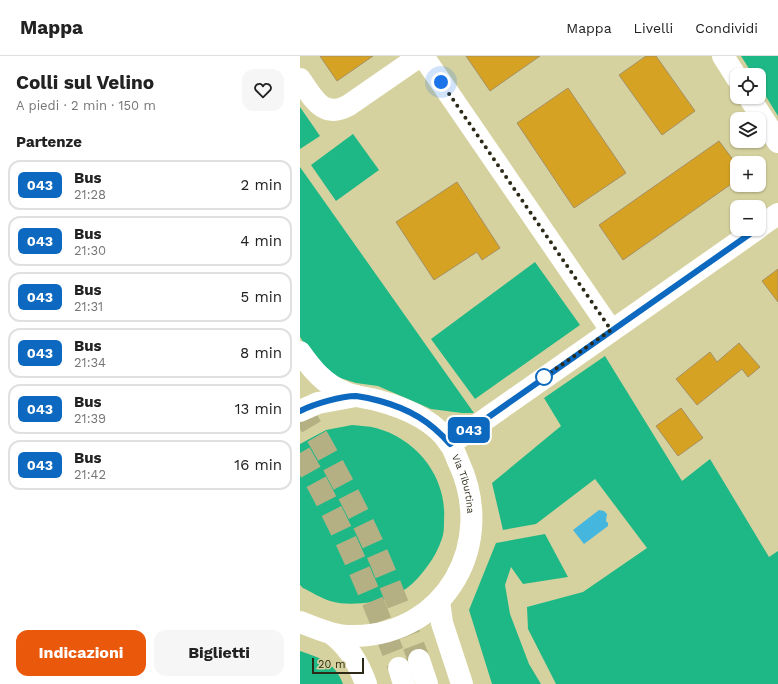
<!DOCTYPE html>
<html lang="it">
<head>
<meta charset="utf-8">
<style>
  :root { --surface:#fff; --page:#f6f6f6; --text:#222; --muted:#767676; --line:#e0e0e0; --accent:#ea580c }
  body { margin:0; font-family:"Work Sans",sans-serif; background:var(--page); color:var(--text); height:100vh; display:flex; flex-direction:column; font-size:15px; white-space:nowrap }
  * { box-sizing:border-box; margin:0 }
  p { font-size:13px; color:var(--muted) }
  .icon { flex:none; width:22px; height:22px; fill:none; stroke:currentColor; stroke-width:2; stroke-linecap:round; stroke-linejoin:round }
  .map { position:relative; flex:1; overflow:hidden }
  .panel { display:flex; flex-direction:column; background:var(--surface); width:300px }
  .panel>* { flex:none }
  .badge { padding:0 8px; border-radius:6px; font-size:14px; line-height:26px }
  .buttons { position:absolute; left:430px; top:12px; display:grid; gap:8px }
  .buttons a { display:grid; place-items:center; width:36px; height:36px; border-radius:8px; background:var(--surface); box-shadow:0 1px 3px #0004; font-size:20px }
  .scale { position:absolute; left:12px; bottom:10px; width:52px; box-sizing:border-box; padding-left:4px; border:2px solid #2c2a16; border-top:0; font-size:11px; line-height:14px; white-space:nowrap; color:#2c2a16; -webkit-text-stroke:3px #d6d29f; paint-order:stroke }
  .you { position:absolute; width:20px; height:20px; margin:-10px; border:3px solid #fff; border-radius:50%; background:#1a73e8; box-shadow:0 0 0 6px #1a73e833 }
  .map>.badge { position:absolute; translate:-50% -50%; box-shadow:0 0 0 2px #fff }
  h2 { padding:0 16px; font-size:15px; line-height:36px }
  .round { display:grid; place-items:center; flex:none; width:42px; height:42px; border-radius:12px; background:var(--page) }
  .overview { display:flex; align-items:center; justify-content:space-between; height:68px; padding:0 16px }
  h1 { font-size:19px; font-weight:700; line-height:30px }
  .action { display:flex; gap:8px; margin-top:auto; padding:8px 16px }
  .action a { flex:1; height:46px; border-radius:12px; background:var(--accent); color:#fff; font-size:16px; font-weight:700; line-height:46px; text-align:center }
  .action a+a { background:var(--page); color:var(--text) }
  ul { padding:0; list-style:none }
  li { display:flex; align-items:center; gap:12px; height:50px; margin:0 8px 6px; padding:0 8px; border:2px solid var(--line); border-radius:12px }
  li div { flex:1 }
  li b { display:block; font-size:15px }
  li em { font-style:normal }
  li .badge { min-width:44px; font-weight:700; text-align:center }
  header { display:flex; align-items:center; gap:24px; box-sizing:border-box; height:56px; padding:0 20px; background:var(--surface); border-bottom:1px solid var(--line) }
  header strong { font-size:19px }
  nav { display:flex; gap:22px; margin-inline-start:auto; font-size:14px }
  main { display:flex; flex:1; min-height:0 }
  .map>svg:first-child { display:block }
  .green { fill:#1eb886 }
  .water { fill:#45b7de }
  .building { fill:#d5a223; stroke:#a69063 }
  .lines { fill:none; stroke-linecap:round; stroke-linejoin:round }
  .major-tunnel { stroke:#b4b084; stroke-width:22; stroke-dasharray:22 11; stroke-linecap:butt }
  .minor { stroke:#fff; stroke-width:22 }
  .major { stroke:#fff; stroke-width:22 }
  .line-casing { stroke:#fff; stroke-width:9 }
  .line { stroke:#0c69bf; stroke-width:6 }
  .walk { stroke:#2c2a16; stroke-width:4; stroke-dasharray:0 7.2 }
  .stop-dot { fill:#fff; stroke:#0c69bf; stroke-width:2 }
  .labels { text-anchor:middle; stroke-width:4; stroke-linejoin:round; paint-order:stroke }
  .street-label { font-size:10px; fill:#2c2a16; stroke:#d6d29f }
</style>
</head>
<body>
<header>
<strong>Mappa</strong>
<nav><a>Mappa</a><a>Livelli</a><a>Condividi</a></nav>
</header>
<main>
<section class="panel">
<div class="overview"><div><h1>Colli sul Velino</h1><p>A piedi · 2 min · 150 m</p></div><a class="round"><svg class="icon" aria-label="heart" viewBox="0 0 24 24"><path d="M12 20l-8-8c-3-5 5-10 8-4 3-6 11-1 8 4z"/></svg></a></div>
<h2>Partenze</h2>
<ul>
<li><span class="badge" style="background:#0c69bf;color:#fff">043</span><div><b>Bus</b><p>21:28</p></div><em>2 min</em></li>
<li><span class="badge" style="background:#0c69bf;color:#fff">043</span><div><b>Bus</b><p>21:30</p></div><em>4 min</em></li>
<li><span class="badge" style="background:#0c69bf;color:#fff">043</span><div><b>Bus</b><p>21:31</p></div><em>5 min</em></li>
<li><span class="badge" style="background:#0c69bf;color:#fff">043</span><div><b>Bus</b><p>21:34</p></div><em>8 min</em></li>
<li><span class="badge" style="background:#0c69bf;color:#fff">043</span><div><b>Bus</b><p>21:39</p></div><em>13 min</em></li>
<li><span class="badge" style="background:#0c69bf;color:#fff">043</span><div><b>Bus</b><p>21:42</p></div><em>16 min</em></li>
</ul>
<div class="action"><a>Indicazioni</a><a>Biglietti</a></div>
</section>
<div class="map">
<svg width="478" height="628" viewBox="0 0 478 628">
  <rect width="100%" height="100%" fill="#d6d29f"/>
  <g class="green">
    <polygon points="441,0 478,0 478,60 459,29 459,19 453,19"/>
    <polygon points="0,51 20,80 0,93"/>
    <polygon points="53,78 79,114 36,145 11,109"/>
    <polygon points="0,111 174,357 162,357 131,353 78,330 56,327 34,320 12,299 0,281"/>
    <polygon points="235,206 280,269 175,343 131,283"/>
    <polygon points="305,300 382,425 410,403 469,501 478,495 478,628 256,628 228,573 227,551 283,536 347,492 295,423 236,468 203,474 192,427 261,370 244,342"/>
    <path d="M 52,369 C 60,370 69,370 76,372 C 117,383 147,421 144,464 C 144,469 144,474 143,479 C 139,493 132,505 123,516 C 110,533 93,543 72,546 C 58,548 44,549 30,545 C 21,542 11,536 3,532 L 0,529 L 0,388 L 26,374 Z"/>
    <polygon points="245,478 268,521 223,528 211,511 205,529 210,558 229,608 241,628 192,628 169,554 196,487"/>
    <path d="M 0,595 C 20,602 35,606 43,628 L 0,628 Z"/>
  </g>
  <polygon class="water" points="299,454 304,455 307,458 306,465 308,467 308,470 284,488 273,474"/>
  <g class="building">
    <polygon points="20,0 73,0 37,25"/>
    <polygon points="166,0 240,0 190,35"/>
    <polygon points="346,0 356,0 395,55 362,79 319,19"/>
    <polygon points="268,32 326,117 274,152 217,67"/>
    <polygon points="419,85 437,109 437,124 323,204 299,169"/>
    <polygon points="157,126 200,192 182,204 177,196 134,224 96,166"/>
    <polygon points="478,213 478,246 462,225"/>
    <polygon points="439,287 460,311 448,321 442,313 397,349 376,323 410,296 417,306"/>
    <polygon points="381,352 403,382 378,400 356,370"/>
  </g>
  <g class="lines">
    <g class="major-tunnel">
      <path d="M 0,352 C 21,386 40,421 58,457 C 82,504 100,554 119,604"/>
      <path d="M 0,397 C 41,467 70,536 99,612"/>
    </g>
    <g class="minor">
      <polyline points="123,0 311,274"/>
      <polyline points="423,0 437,22"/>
      <path d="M 0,23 C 13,42 23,64 49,49 L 120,0"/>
      <polyline points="449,41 478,86"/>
      <polyline points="459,171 478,158"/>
      <path id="s1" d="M 0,296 C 12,313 24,328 44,336 C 54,341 65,341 76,344 C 103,351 134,363 150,388 C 154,393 156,401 159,407 C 196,487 147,578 55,580 C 36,581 18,573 0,566"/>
      <polyline points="0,355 18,347 56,340"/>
      <polyline points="150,388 457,173"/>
      <polyline points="139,545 142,567 162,628"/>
      <path d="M 32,578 C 49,591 59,608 66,628"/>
    </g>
    <g class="major">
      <polyline points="119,604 127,628"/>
      <polyline points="99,612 104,628"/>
    </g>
  </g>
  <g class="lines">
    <g class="line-casing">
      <path id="line" d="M 0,355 C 14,348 41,340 56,340 C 64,341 73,343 80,345 C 109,353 130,365 150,388 L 457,173"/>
    </g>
    <use href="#line" class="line"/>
    <polyline class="walk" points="141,26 311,274 243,322 244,321"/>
  </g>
  <circle class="stop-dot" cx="244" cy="321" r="8"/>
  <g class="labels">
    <g class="street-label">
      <text dy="4" stroke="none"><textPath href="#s1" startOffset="224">Via Tiburtina</textPath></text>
    </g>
  </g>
</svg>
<div class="buttons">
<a><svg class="icon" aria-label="locate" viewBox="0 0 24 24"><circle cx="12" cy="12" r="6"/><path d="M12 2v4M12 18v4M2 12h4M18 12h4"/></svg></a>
<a><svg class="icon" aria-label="layers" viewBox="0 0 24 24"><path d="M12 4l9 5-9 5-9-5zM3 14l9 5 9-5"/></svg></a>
<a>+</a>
<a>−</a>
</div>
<div class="scale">20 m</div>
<div class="you" style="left:141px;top:26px"></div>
<b class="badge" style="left:169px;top:374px;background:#0c69bf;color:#fff">043</b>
</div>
</main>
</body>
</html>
